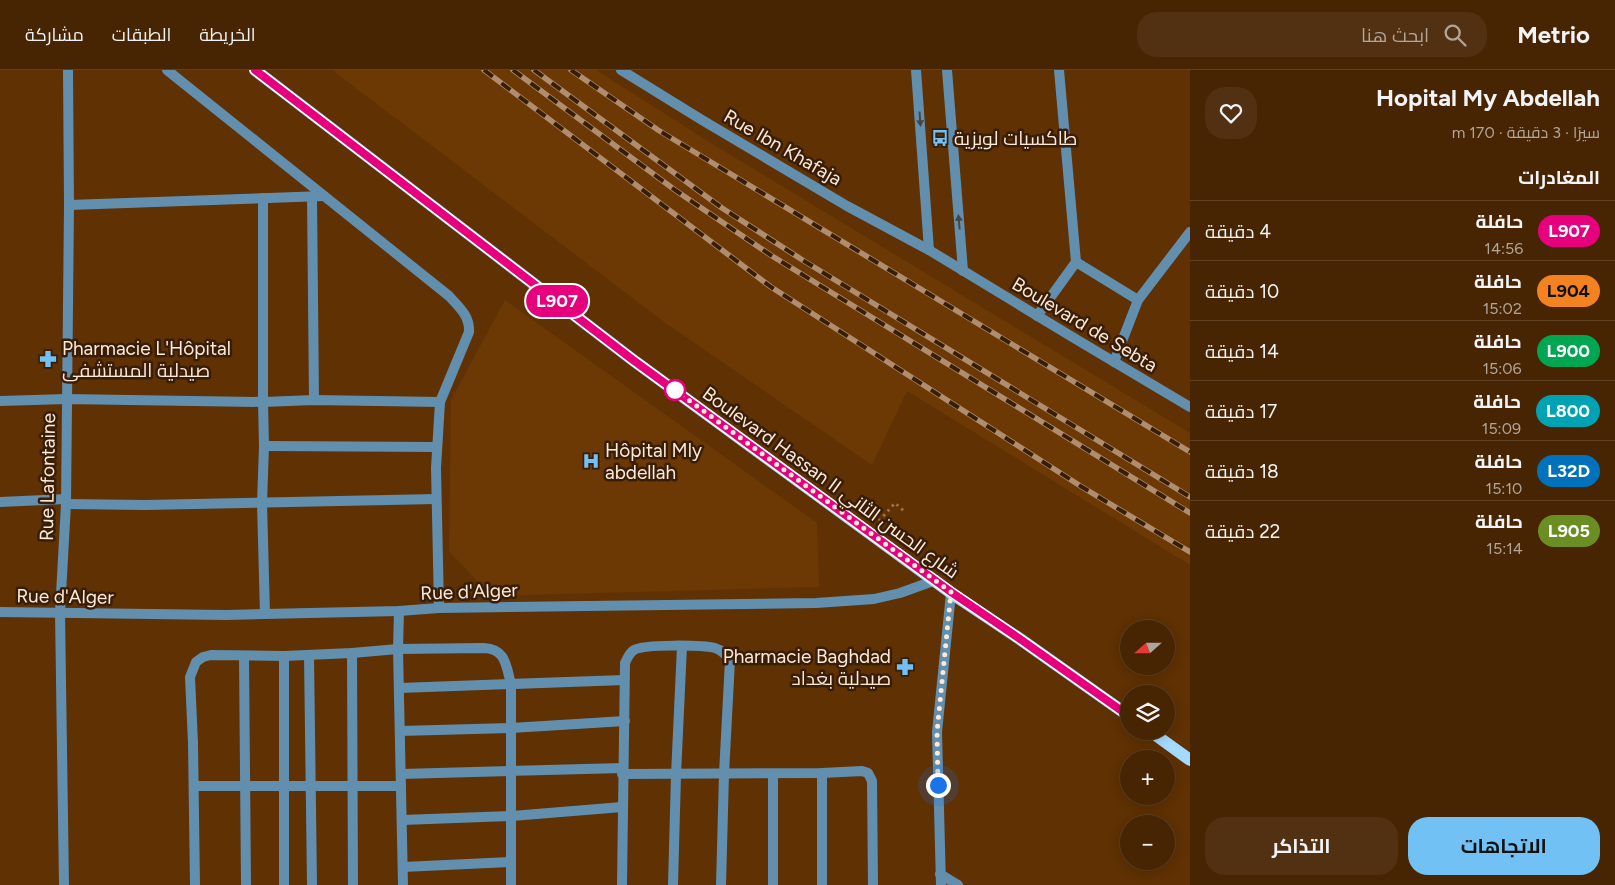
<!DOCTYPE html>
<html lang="ar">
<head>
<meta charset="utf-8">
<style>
  :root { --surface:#472502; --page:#513111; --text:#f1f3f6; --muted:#b0a599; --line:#5f4224; --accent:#71c1f5 }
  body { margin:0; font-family:Figtree,Cairo,sans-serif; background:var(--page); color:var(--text); direction:rtl; height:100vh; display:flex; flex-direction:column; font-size:19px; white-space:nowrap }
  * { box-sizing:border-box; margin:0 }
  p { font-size:16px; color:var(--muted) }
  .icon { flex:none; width:28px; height:28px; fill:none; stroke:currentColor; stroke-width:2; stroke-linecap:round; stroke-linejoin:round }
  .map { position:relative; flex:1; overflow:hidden; direction:ltr }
  .sheet { display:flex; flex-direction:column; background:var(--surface); width:425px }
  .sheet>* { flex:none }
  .badge { padding:0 10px; border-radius:16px; font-size:18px; line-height:32px }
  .needle { width:32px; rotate:249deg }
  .fabs { position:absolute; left:1120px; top:550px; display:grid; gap:10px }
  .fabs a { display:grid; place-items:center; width:55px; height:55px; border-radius:50%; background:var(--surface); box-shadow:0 2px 12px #0003,0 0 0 1px var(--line); font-size:25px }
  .you { position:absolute; width:25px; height:25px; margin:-12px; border:4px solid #fff; border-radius:50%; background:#1a73e8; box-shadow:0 0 0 8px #1a73e833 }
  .map>.badge { position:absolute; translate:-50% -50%; box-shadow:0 0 0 2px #fff }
  h2 { padding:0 15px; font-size:19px; line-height:45px }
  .round { display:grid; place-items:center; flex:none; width:52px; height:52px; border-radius:20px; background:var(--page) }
  .overview { display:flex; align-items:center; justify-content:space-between; height:85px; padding:0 15px }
  h1 { font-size:24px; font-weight:700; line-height:38px }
  .button { display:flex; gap:10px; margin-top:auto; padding:10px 15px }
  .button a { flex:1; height:58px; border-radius:20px; background:var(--accent); color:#111; font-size:20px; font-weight:700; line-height:58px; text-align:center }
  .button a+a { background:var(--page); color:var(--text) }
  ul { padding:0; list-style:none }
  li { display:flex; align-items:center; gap:15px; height:60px; padding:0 15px; border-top:1px solid var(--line) }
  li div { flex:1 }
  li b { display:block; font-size:19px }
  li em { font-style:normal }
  li .badge { min-width:55px; font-weight:700; text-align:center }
  header { display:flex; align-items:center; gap:30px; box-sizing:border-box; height:70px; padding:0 25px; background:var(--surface); border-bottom:1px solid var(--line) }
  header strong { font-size:24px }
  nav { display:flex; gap:28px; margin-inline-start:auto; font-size:18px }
  .search { width:350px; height:45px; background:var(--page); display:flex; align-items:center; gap:12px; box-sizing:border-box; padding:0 18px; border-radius:20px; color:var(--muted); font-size:19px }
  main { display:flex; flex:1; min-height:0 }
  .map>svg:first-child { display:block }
  .built { fill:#6c3904 }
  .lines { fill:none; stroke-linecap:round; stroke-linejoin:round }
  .path { stroke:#96714d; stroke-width:3; stroke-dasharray:2.5 4; stroke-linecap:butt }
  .minor { stroke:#628fad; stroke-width:10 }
  .tertiary { stroke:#628fad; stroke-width:10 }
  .primary { stroke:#a4dafe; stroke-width:12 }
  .rail-casing { stroke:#af8d6e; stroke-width:5.5 }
  .rail { stroke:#381e08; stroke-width:4; stroke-dasharray:11; stroke-linecap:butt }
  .oneway { fill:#474642 }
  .line-casing { stroke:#fff; stroke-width:11 }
  .line { stroke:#e6007e; stroke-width:8 }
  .walk { stroke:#fee8d8; stroke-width:5; stroke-dasharray:0 9 }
  .stop-dot { fill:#fff; stroke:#e6007e; stroke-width:2.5 }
  .labels { text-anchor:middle; stroke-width:5; stroke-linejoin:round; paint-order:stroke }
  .poi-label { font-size:19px; fill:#fee8d8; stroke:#381e08; text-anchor:start }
  .street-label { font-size:19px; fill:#fee8d8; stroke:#381e08 }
</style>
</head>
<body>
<header>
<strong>Metrio</strong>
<div class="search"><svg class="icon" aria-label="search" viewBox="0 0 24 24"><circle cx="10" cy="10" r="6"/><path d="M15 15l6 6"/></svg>ابحث هنا</div>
<nav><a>الخريطة</a><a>الطبقات</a><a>مشاركة</a></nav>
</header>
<main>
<section class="sheet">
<div class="overview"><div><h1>Hopital My Abdellah</h1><p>سيرًا · 3 دقيقة · 170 m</p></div><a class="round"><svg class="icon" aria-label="heart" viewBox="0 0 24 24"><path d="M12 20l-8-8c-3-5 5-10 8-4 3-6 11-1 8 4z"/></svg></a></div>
<h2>المغادرات</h2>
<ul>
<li><span class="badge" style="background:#e6007e;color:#fff">L907</span><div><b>حافلة</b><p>14:56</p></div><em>4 دقيقة</em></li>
<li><span class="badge" style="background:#f58220;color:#111">L904</span><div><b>حافلة</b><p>15:02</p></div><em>10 دقيقة</em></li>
<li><span class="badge" style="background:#00a651;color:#fff">L900</span><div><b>حافلة</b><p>15:06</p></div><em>14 دقيقة</em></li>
<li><span class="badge" style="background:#00a3b4;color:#fff">L800</span><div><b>حافلة</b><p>15:09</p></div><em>17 دقيقة</em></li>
<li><span class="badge" style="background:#0072bc;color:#fff">L32D</span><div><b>حافلة</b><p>15:10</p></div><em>18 دقيقة</em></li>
<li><span class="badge" style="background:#6b8e23;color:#fff">L905</span><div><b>حافلة</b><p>15:14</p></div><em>22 دقيقة</em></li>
</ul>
<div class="button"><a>الاتجاهات</a><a>التذاكر</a></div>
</section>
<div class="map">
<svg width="1190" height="815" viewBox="0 0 1190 815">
  <rect width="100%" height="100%" fill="#5f3103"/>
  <g class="built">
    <polygon points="332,0 596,0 719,78 1190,363 1190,495 907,321 872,395 664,252"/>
    <polygon points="505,230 817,453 819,517 491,526 449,481 451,330"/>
  </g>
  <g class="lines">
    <polyline class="path" points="879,451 895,433 905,442"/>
    <g class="minor">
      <path d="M 167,0 L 449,226 C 459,237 470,246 469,262 L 440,332 L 436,398 L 439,538"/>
      <polyline points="312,127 314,330"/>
      <polyline points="263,128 263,332 264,376 262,433 265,544"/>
      <polyline points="69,135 324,126"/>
      <polyline points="1076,192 1138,230"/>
      <polyline points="1037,246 1076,192 1059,0"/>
      <polyline points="1114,292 1138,230 1190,162"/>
      <polyline points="0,331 66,329 263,332 314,330 440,332"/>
      <polyline points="264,376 437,377"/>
      <polyline points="0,432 66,429"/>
      <polyline points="66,434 145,435 436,429"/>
      <polyline points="399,541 398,579 403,815"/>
      <polyline points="0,542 226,545 399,541 439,538 816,533 874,529 900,523 936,510"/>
      <polyline points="352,583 353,815"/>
      <polyline points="309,585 312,815"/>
      <polyline points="244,586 246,815"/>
      <polyline points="399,618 624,610"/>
      <polyline points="400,661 511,658 625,651"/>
      <polyline points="401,704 623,698"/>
      <polyline points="622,704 822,703 862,701 868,703 872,711 873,815"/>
      <polyline points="194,716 401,716"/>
      <polyline points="402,750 512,746 622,737"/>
      <polyline points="403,797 511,792"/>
      <polyline points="940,804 958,815"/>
      <polyline points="64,815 60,542 66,434 69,135 68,0"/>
      <path d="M 195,815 L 193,673 L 190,607 L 196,592 L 203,587 L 211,585 L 284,586 L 352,583 L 398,579 L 484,578 C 506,579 506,596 511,614 L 511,815"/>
      <polyline points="284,815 284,586"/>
      <path d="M 622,815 L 625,593 C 627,589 629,583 634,580 C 644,574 703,575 715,578 C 722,580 726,585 730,590 L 724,704 L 721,815"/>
      <polyline points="673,815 676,705 682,576"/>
      <polyline points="773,815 773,704"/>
      <polyline points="822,815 822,703"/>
      <polyline points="941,815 937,662 951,523"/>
    </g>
    <g class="tertiary">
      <polyline points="621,0 702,50 847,136 929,180 1074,268 1190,337"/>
      <polyline points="916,0 929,180"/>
      <polyline points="947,0 963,201"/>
    </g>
    <g class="primary">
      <polyline points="255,0 633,290 951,523 1020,569 1129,646"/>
      <polyline points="1150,661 1190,690"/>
    </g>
    <g class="rail-casing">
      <g id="rail">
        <polyline points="484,0 771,217 1082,417 1190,482"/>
        <polyline points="513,0 675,120 772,186 1190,443"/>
        <polyline points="534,0 722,138 804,191 1190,427"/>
        <polyline points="571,0 658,60 1190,382"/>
      </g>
    </g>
    <use href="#rail" class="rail"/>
  </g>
  <defs><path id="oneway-solid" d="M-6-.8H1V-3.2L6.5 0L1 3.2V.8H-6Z" transform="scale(1.25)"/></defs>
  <g class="oneway">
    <use href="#oneway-solid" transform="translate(920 49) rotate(86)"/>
    <use href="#oneway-solid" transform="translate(959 152) rotate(-95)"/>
  </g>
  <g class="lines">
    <g class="line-casing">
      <polyline id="line" points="255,0 633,290 951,522 1020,569 1129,646"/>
    </g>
    <use href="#line" class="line"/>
    <polyline class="walk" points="675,320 951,522 937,662 938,715"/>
  </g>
  <defs>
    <g id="bus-bare" transform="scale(1.35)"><path d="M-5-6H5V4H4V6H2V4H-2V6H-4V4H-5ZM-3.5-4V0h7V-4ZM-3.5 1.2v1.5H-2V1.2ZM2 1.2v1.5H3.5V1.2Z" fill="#71c1f5" stroke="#381e08" stroke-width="2.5" paint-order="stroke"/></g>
    <g id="pharmacy-bare" transform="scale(1.35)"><path d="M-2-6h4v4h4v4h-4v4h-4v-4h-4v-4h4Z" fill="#71c1f5" stroke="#381e08" stroke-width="2.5" paint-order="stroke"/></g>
    <g id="hospital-bare" transform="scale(1.35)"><path d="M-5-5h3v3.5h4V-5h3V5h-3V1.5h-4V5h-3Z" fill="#71c1f5" stroke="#381e08" stroke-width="2.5" paint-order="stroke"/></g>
  </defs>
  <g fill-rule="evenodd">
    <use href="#bus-bare" x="940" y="68"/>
    <use href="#pharmacy-bare" x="48" y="289"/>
    <use href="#hospital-bare" x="591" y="391"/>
    <use href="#pharmacy-bare" x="905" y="597"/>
  </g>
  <circle class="stop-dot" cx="675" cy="320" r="10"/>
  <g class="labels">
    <g class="poi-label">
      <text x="954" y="75">طاكسيات لويزية</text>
      <text x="62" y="285">Pharmacie L'Hôpital<tspan x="62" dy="22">صيدلية المستشفى</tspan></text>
      <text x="605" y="387">Hôpital Mly<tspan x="605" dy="22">abdellah</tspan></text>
      <text x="891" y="593" text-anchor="end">Pharmacie Baghdad<tspan x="891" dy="22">صيدلية بغداد</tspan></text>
    </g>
    <g class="street-label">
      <text transform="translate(783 77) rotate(30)" y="7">Rue Ibn Khafaja</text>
      <text transform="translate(1085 254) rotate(31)" y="7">Boulevard de Sebta</text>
      <text transform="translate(47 407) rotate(-89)" y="7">Rue Lafontaine</text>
      <text transform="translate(831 412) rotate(36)" y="7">Boulevard Hassan II شارع الحسن الثاني</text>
      <text transform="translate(469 521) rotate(-2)" y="7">Rue d'Alger</text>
      <text transform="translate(65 526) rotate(1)" y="7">Rue d'Alger</text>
    </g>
  </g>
</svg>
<div class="fabs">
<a><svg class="needle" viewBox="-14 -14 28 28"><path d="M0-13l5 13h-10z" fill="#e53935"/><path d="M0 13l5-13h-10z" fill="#b0a599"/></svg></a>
<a><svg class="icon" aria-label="layers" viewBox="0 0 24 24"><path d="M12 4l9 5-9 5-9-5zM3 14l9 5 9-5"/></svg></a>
<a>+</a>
<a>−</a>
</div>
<div class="you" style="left:938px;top:715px"></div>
<b class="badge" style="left:557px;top:231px;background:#e6007e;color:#fff">L907</b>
</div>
</main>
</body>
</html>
